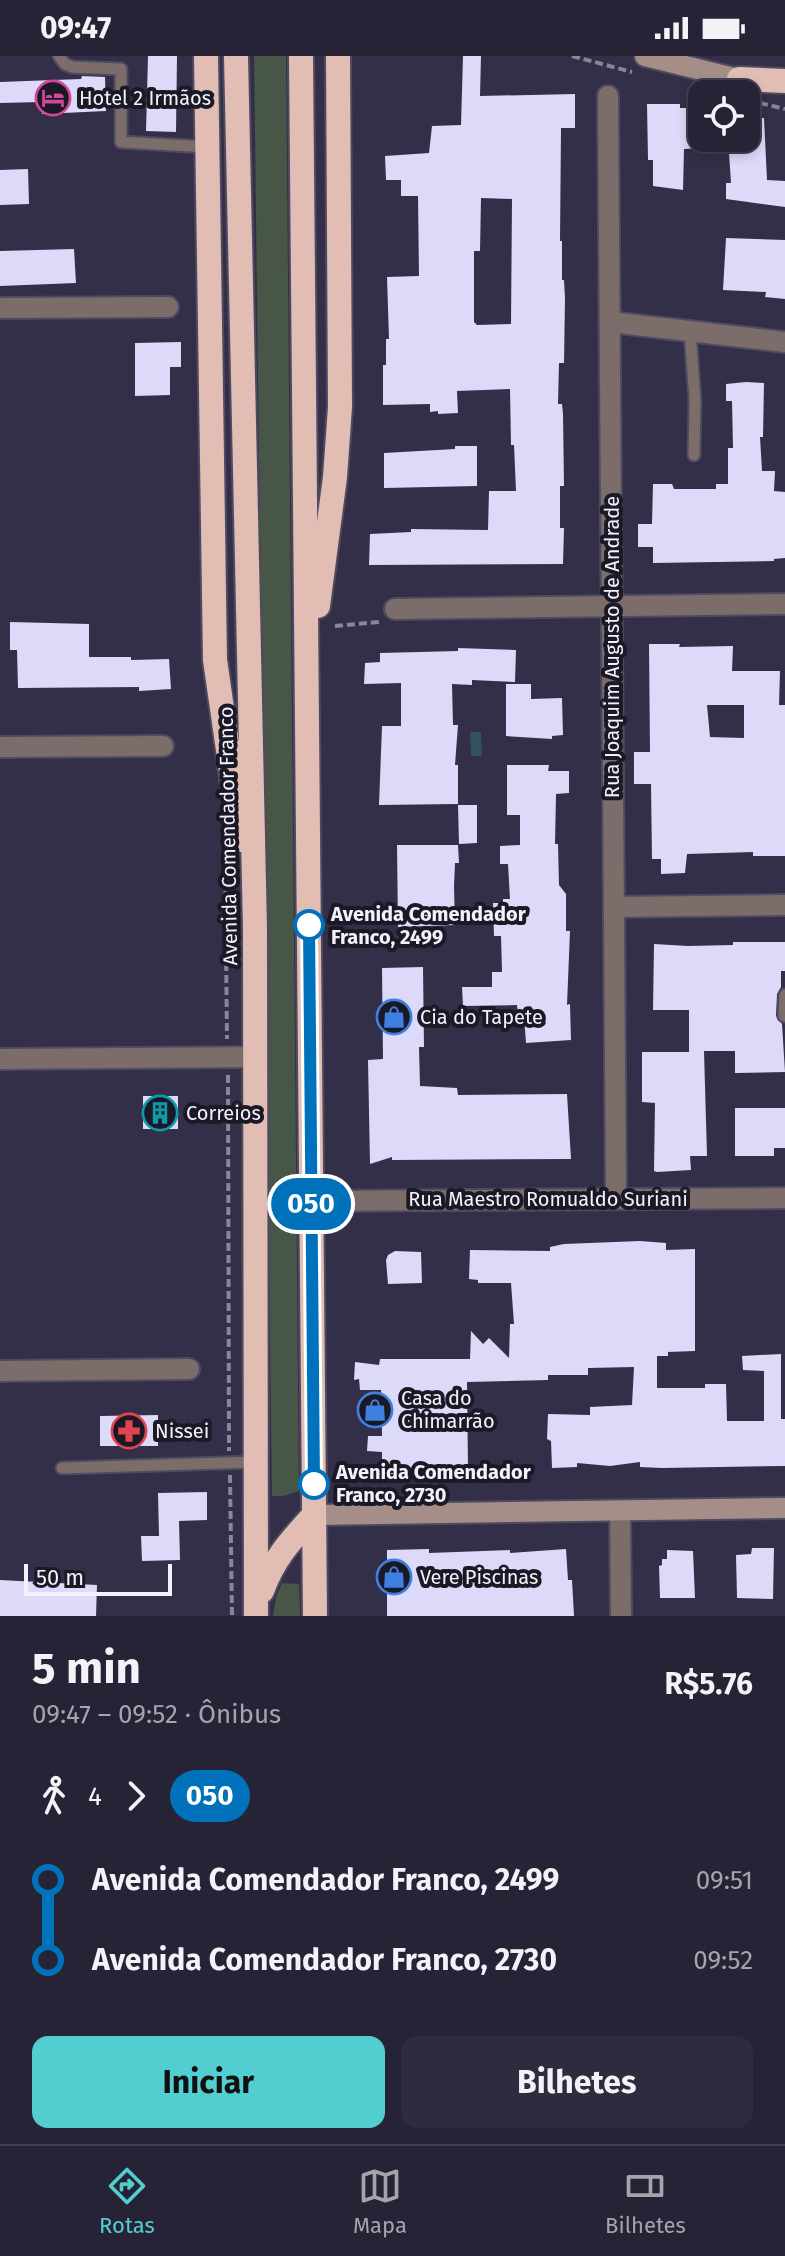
<!DOCTYPE html>
<html lang="pt">
<head>
<meta charset="utf-8">
<style>
  :root { --surface:#262336; --page:#2e2b3e; --text:#f1f3f6; --muted:#a4a4ad; --line:#424051; --accent:#52cdd0 }
  body { margin:0; font-family:"Fira Sans",sans-serif; background:var(--page); color:var(--text); height:100vh; display:flex; flex-direction:column; font-size:30px; white-space:nowrap }
  * { box-sizing:border-box; margin:0 }
  p { font-size:26px; color:var(--muted) }
  .icon { flex:none; width:44px; height:44px; fill:none; stroke:currentColor; stroke-width:2; stroke-linecap:round; stroke-linejoin:round }
  .map { position:relative; height:1560px; overflow:hidden }
  .drawer { display:flex; flex-direction:column; background:var(--surface); flex:1 }
  .drawer>* { flex:none }
  .badge { padding:0 16px; border-radius:26px; font-size:28px; line-height:52px }
  .fabs { position:absolute; left:688px; top:24px; display:grid; gap:16px }
  .fabs a { display:grid; place-items:center; width:72px; height:72px; border-radius:16px; background:var(--surface); box-shadow:0 4px 12px #0003,0 0 0 2px var(--line); font-size:40px }
  .scale { position:absolute; left:24px; bottom:20px; width:148px; box-sizing:border-box; padding-left:8px; border:4px solid #f3f2fc; border-top:0; font-size:22px; line-height:28px; white-space:nowrap; color:#f3f2fc; -webkit-text-stroke:6px #1b1925; paint-order:stroke }
  .map>.badge { position:absolute; translate:-50% -50%; box-shadow:0 0 0 4px #fff }
  .legs { display:flex; align-items:center; gap:12px; height:88px; padding:0 32px; font-size:26px }
  .legs p { margin-inline-start:auto }
  .headline { display:flex; align-items:center; justify-content:space-between; height:136px; padding:0 32px }
  h1 { font-size:44px; font-weight:700; line-height:60px }
  .primary-button { display:flex; gap:16px; margin-top:auto; padding:16px 32px }
  .primary-button a { flex:1; height:92px; border-radius:16px; background:var(--accent); color:#111; font-size:32px; font-weight:700; line-height:92px; text-align:center }
  .primary-button a+a { background:var(--page); color:var(--text) }
  ul { padding:0 32px; list-style:none }
  li { display:flex; align-items:center; gap:28px; height:80px; font-size:30px }
  li i { display:grid; place-items:center; width:12px; height:100%; margin:0 10px; background:currentColor }
  li i::after { content:''; width:20px; height:20px; margin:-10px; border:6px solid; border-radius:50%; background:var(--surface) }
  li p { margin-inline-start:auto }
  li:first-child i { background:linear-gradient(#0000 50%,currentColor 0) }
  li:last-child i { background:linear-gradient(currentColor 50%,#0000 0) }
  .status { display:flex; justify-content:space-between; align-items:center; height:56px; padding:0 40px; background:var(--surface); direction:ltr }
  .status svg { height:22px; fill:currentColor }
  .tab-bar { display:flex; justify-content:space-around; align-items:center; height:112px; border-top:2px solid var(--line); background:var(--surface); font-size:22px; color:var(--muted) }
  .tab-bar a { display:grid; justify-items:center; gap:4px }
  .tab-bar .selected { color:var(--accent) }
  .map>svg:first-child { display:block }
  .green { fill:#475646 }
  .water { fill:#32505f }
  .building { fill:#dcd9f9; fill-rule:evenodd }
  .lines { fill:none; stroke-linecap:round; stroke-linejoin:round }
  .lane-casing { stroke:#4e4a61; stroke-width:15 }
  .street-casing { stroke:#4e4a61; stroke-width:24 }
  .secondary-casing { stroke:#4e4a61; stroke-width:24 }
  .highway-casing { stroke:#4e4a61; stroke-width:28 }
  .path { stroke:#898699; stroke-width:4; stroke-dasharray:8 4; stroke-linecap:butt }
  .lane { stroke:#7c6d6a; stroke-width:11 }
  .street { stroke:#7c6d6a; stroke-width:20 }
  .secondary { stroke:#a58e88; stroke-width:20 }
  .highway { stroke:#e1bdb3; stroke-width:24 }
  .line-1-casing { stroke:#fff; stroke-width:18 }
  .line-1 { stroke:#0072bc; stroke-width:12 }
  .stop-1-dot { fill:#fff; stroke:#0072bc; stroke-width:4 }
  .labels { text-anchor:middle; stroke-width:8; stroke-linejoin:round; paint-order:stroke }
  .poi-label { font-size:20px; fill:#f3f2fc; stroke:#1b1925; text-anchor:start }
  .street-label { font-size:20px; fill:#f3f2fc; stroke:#1b1925 }
  .stop-label { font-size:20px; font-weight:bold; fill:#f3f2fc; stroke:#1b1925; text-anchor:start }
</style>
</head>
<body>
<div class="status"><b>09:47</b><svg viewBox="0 0 49 12"><path d="M0 12V9h3v3zM5 12V6h3v6zM10 12V3h3v9zM15 12V0h3v12zM26 1h20v11H26zM47 4h2v5h-2z"/></svg></div>
<div class="map">
<svg width="785" height="1560" viewBox="0 0 785 1560">
  <rect width="100%" height="100%" fill="#332f48"/>
  <g class="green">
    <polygon points="254,0 286,0 299,1435 283,1440 272,1440"/>
    <polygon points="282,1527 299,1528 300,1560 273,1560 276,1541"/>
  </g>
  <polygon class="water" points="470,676 481,676 482,700 471,700"/>
  <g class="building">
    <polygon points="148,0 177,0 176,76 146,75"/>
    <path d="M 463,0 L 481,0 L 480,40 L 575,38 L 575,72 L 561,72 L 560,185 L 562,185 L 562,224 L 564,224 L 565,242 L 564,307 L 559,307 L 558,348 L 562,348 L 563,358 L 564,430 L 560,430 L 560,472 L 564,472 L 563,508 L 369,509 L 370,478 L 411,476 L 411,473 L 488,474 L 489,435 L 516,435 L 514,389 L 511,389 L 510,333 L 457,335 L 458,357 L 438,358 L 438,355 L 430,356 L 430,348 L 383,349 L 383,309 L 386,309 L 386,283 L 389,283 L 387,221 L 419,220 L 418,140 L 401,140 L 401,124 L 386,124 L 385,100 L 429,97 L 432,70 L 461,69 ZM 481,142 L 512,143 L 511,268 L 477,269 L 474,266 L 474,195 L 480,195 Z"/>
    <polygon points="82,20 105,21 106,55 42,58 42,46 0,47 0,26 81,23"/>
    <polygon points="647,48 680,48 680,52 702,52 702,92 684,93 683,134 653,130 653,104 648,104"/>
    <polygon points="764,62 767,124 785,125 785,151 726,143 726,127 731,127 728,82 746,82 746,63"/>
    <polygon points="28,113 29,148 0,149 0,114"/>
    <polygon points="726,182 785,184 785,243 765,241 766,236 723,234"/>
    <polygon points="74,193 76,227 0,230 0,195"/>
    <polygon points="181,286 181,311 170,311 170,339 135,340 135,287"/>
    <polygon points="746,326 764,327 763,381 760,381 762,415 775,415 774,435 785,436 785,502 774,503 774,505 653,507 653,491 638,491 638,468 652,468 653,428 672,428 674,433 716,433 716,428 728,428 728,392 733,392 732,345 726,345 726,328"/>
    <polygon points="455,390 477,390 477,430 384,432 384,397 455,393"/>
    <polygon points="10,566 89,568 89,601 131,601 131,604 169,603 171,633 139,635 139,631 18,632 17,594 10,594"/>
    <path d="M 649,588 L 680,588 L 679,591 L 733,590 L 732,615 L 780,615 L 779,649 L 785,649 L 785,800 L 753,800 L 753,796 L 687,798 L 685,817 L 661,818 L 661,803 L 652,803 L 651,728 L 634,728 L 634,696 L 650,696 ZM 707,649 L 744,649 L 744,682 L 710,681 Z"/>
    <polygon points="458,592 516,594 515,626 472,624 472,629 452,628 453,669 458,669 455,709 458,709 458,748 379,749 382,670 401,670 401,627 364,628 365,607 380,606 380,597 458,595"/>
    <polygon points="506,628 531,628 531,643 562,642 563,679 552,680 552,683 506,680"/>
    <polygon points="507,709 549,709 548,715 569,715 569,737 556,738 555,788 558,788 559,829 566,838 566,875 570,875 567,949 570,948 571,984 526,987 524,960 518,960 517,949 463,950 462,931 492,931 492,916 502,916 501,880 494,880 493,847 503,847 503,843 510,843 508,808 500,808 500,790 520,789 520,759 507,759"/>
    <polygon points="458,749 477,749 477,787 459,788"/>
    <polygon points="397,789 458,789 459,807 455,807 454,830 455,869 398,871"/>
    <polygon points="733,886 785,886 785,915 781,915 781,931 777,938 776,960 782,968 785,1016 735,1017 735,995 704,995 707,1100 690,1100 691,1114 657,1116 654,1115 655,1047 642,1046 642,996 689,996 689,954 653,954 654,888 688,890 733,889"/>
    <polygon points="423,911 424,991 419,991 420,1030 457,1032 458,1039 567,1038 571,1103 392,1104 392,1101 370,1108 368,1004 383,1003 382,912"/>
    <rect x="143" y="1040" width="35" height="33"/>
    <polygon points="735,1052 785,1052 785,1092 774,1092 774,1100 735,1100"/>
    <polygon points="640,1185 666,1187 666,1194 695,1193 695,1295 668,1296 668,1300 657,1300 657,1332 705,1332 705,1328 726,1328 727,1365 764,1365 764,1315 743,1314 742,1300 781,1298 781,1363 785,1363 785,1410 662,1412 640,1411 640,1406 610,1410 577,1407 577,1411 552,1412 551,1385 547,1383 548,1358 590,1359 590,1351 632,1349 634,1311 588,1312 588,1319 548,1319 548,1324 467,1326 468,1414 428,1415 428,1420 382,1420 382,1396 367,1395 368,1380 382,1380 381,1334 360,1334 359,1323 354,1324 355,1306 379,1309 380,1303 470,1303 471,1275 483,1288 489,1282 509,1302 510,1268 514,1268 511,1227 478,1227 478,1224 469,1223 470,1194 550,1195 550,1191 564,1188"/>
    <polygon points="395,1195 421,1196 422,1227 388,1228 386,1204 388,1199"/>
    <polygon points="158,1359 158,1390 100,1390 100,1360"/>
    <polygon points="207,1436 207,1464 179,1465 180,1504 142,1505 141,1480 159,1480 158,1437"/>
    <polygon points="752,1492 774,1492 773,1543 737,1542 736,1499 751,1498"/>
    <polygon points="429,1493 429,1497 510,1494 510,1497 566,1493 568,1524 572,1524 574,1560 387,1560 387,1494"/>
    <polygon points="667,1494 693,1495 695,1542 660,1542 659,1510 662,1509 662,1503 667,1503"/>
    <polygon points="0,1524 97,1529 96,1560 0,1560"/>
  </g>
  <g class="lines">
    <g class="lane-casing">
      <g id="lane">
        <polyline points="59,0 65,8 72,11 121,13 121,86 207,91"/>
        <polyline points="690,275 695,344 694,399"/>
        <polyline points="784,960 785,939"/>
        <polyline points="62,1412 256,1406"/>
      </g>
    </g>
    <g class="street-casing">
      <g id="street">
        <polyline points="608,40 616,1143"/>
        <polyline points="0,252 168,251"/>
        <polyline points="610,266 785,286"/>
        <polyline points="395,553 785,548"/>
        <polyline points="0,691 163,690"/>
        <polyline points="614,851 785,849"/>
        <polyline points="0,1003 255,1001"/>
        <polyline points="311,1145 785,1142"/>
        <polyline points="0,1315 189,1313"/>
        <polyline points="620,1455 621,1560"/>
      </g>
    </g>
    <g class="secondary-casing">
      <g id="secondary">
        <polyline points="645,0 754,27"/>
        <polyline points="314,1459 785,1452"/>
      </g>
    </g>
    <g class="highway-casing">
      <g id="highway">
        <polyline points="206,0 215,604 241,784"/>
        <polyline points="236,0 255,873 256,1560"/>
        <polyline points="301,0 315,1560"/>
        <polyline points="739,23 785,25"/>
        <polyline points="318,550 335,421 340,351 338,0"/>
        <path d="M 262,1535 C 274,1502 290,1485 314,1459"/>
      </g>
    </g>
    <g class="path">
      <polyline points="572,0 632,16"/>
      <polyline points="760,47 785,53"/>
      <polyline points="335,570 379,566"/>
      <polyline points="225,799 227,983"/>
      <polyline points="228,1019 229,1395"/>
      <polyline points="230,1419 232,1560"/>
    </g>
    <use href="#lane" class="lane"/>
    <use href="#street" class="street"/>
    <use href="#secondary" class="secondary"/>
    <use href="#highway" class="highway"/>
  </g>
  <g class="lines">
    <g class="line-1-casing">
      <polyline id="line-1" points="309,869 314,1428"/>
    </g>
    <use href="#line-1" class="line-1"/>
  </g>
  <defs>
    <g id="hotel-ring" transform="scale(1.8)"><circle r="9.5" fill="#1b1925" stroke="#d1479c" stroke-width="1.5"/><path d="M-6-4.5h1.5V1H6V5H4.5V3h-9V5H-6ZM-4 0a1.8 1.8 0 1 1 3.6 0ZM.5 0V-2.5h3Q6-2.5 6 0Z" fill="#d1479c"/></g>
    <g id="shop-ring" transform="scale(1.8)"><circle r="9.5" fill="#1b1925" stroke="#3f7fe0" stroke-width="1.5"/><path d="M-5-2.5h2.3a2.7 3.5 0 0 1 5.4 0H5L5.5 6h-11ZM-1.5-2.5h3a1.5 2.3 0 0 0-3 0Z" fill="#3f7fe0"/></g>
    <g id="building-ring" transform="scale(1.8)"><circle r="9.5" fill="#1b1925" stroke="#0f9aa8" stroke-width="1.5"/><path d="M-4-6H4V6H1V3H-1V6H-4ZM-2.5-4.3h1.7v1.8h-1.7ZM.8-4.3h1.7v1.8H.8ZM-2.5-1h1.7V.8h-1.7ZM.8-1h1.7V.8H.8Z" fill="#0f9aa8"/></g>
    <g id="pharmacy-ring" transform="scale(1.8)"><circle r="9.5" fill="#1b1925" stroke="#e0444e" stroke-width="1.5"/><path d="M-2-6h4v4h4v4h-4v4h-4v-4h-4v-4h4Z" fill="#e0444e"/></g>
  </defs>
  <g fill-rule="evenodd">
    <use href="#hotel-ring" x="53" y="42"/>
    <use href="#shop-ring" x="394" y="961"/>
    <use href="#building-ring" x="160" y="1057"/>
    <use href="#shop-ring" x="375" y="1354"/>
    <use href="#pharmacy-ring" x="129" y="1375"/>
    <use href="#shop-ring" x="394" y="1521"/>
  </g>
  <g class="stop-1-dot">
    <circle cx="309" cy="869" r="14"/>
    <circle cx="314" cy="1428" r="14"/>
  </g>
  <g class="labels">
    <g class="poi-label">
      <text x="79" y="49">Hotel 2 Irmãos</text>
      <text x="420" y="968">Cia do Tapete</text>
      <text x="186" y="1064">Correios</text>
      <text x="401" y="1349">Casa do<tspan x="401" dy="23">Chimarrão</tspan></text>
      <text x="155" y="1382">Nissei</text>
      <text x="420" y="1528">Vere Piscinas</text>
    </g>
    <g class="street-label">
      <text transform="translate(612 591) rotate(-90)" y="7">Rua Joaquim Augusto de Andrade</text>
      <text transform="translate(228 780) rotate(-91)" y="7">Avenida Comendador Franco</text>
      <text x="548" y="1150">Rua Maestro Romualdo Suriani</text>
    </g>
    <g class="stop-label">
      <text x="331" y="865">Avenida Comendador<tspan x="331" dy="23">Franco, 2499</tspan></text>
      <text x="336" y="1423">Avenida Comendador<tspan x="336" dy="23">Franco, 2730</tspan></text>
    </g>
  </g>
</svg>
<div class="fabs">
<a><svg class="icon" aria-label="locate" viewBox="0 0 24 24"><circle cx="12" cy="12" r="6"/><path d="M12 2v4M12 18v4M2 12h4M18 12h4"/></svg></a>
</div>
<div class="scale">50 m</div>
<b class="badge" style="left:311px;top:1148px;background:#0072bc;color:#fff">050</b>
</div>
<section class="drawer">
<div class="headline"><div><h1>5 min</h1><p>09:47 – 09:52 · Ônibus</p></div><b>R$5.76</b></div>
<div class="legs"><svg class="icon" aria-label="walk" viewBox="0 0 24 24"><circle cx="13" cy="4" r="2"/><path d="M13 8l-2 6 4 7M11 14l-3 7M7 12l3-4h3l4 4"/></svg>4<svg class="icon" aria-label="forward" viewBox="0 0 24 24"><path d="M9 5l7 7-7 7"/></svg><b class="badge" style="background:#0072bc;color:#fff">050</b></div>
<ul>
<li><i style="color:#0072bc"></i><b>Avenida Comendador Franco, 2499</b><p>09:51</p></li>
<li><i style="color:#0072bc"></i><b>Avenida Comendador Franco, 2730</b><p>09:52</p></li>
</ul>
<div class="primary-button"><a>Iniciar</a><a>Bilhetes</a></div>
</section>
<nav class="tab-bar">
<a class="selected"><svg class="icon" aria-label="directions" viewBox="0 0 24 24"><path d="M12 3l9 9-9 9-9-9zM9 14v-3h6M13 9l2 2-2 2"/></svg>Rotas</a>
<a><svg class="icon" aria-label="map" viewBox="0 0 24 24"><path d="M3 6l6-2 6 2 6-2v14l-6 2-6-2-6 2zM9 4v14M15 6v14"/></svg>Mapa</a>
<a><svg class="icon" aria-label="tickets" viewBox="0 0 24 24"><path d="M3 7h18v10H3zM15 7v10"/></svg>Bilhetes</a>
</nav>
</body>
</html>
